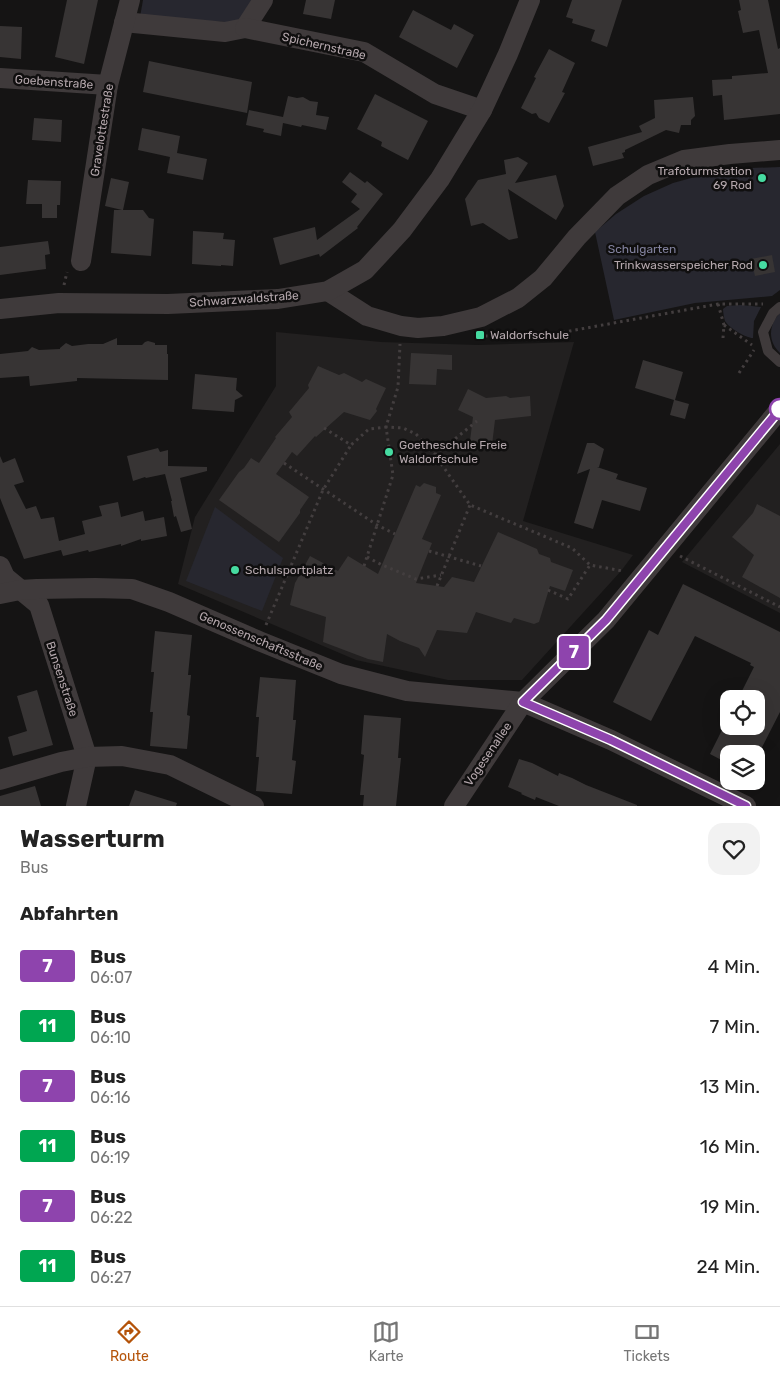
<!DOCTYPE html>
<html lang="de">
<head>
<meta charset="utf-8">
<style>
  :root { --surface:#fff; --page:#f2f2f2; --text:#222; --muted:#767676; --line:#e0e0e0; --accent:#b45309 }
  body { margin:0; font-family:Rubik,sans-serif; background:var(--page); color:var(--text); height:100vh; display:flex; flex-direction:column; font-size:19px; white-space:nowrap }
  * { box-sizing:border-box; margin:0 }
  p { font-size:16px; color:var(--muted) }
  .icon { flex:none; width:28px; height:28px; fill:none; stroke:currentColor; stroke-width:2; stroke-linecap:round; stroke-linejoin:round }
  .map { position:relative; height:806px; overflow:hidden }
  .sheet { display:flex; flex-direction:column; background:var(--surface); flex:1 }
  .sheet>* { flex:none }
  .badge { padding:0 10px; border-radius:4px; font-size:18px; line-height:32px }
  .fabs { position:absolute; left:720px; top:690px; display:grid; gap:10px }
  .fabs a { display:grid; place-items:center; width:45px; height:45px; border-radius:10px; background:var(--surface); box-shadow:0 5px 20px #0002; font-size:25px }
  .map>.badge { position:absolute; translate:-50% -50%; box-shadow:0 0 0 2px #fff }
  h2 { padding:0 20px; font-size:19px; line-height:45px }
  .round { display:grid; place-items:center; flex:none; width:52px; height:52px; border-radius:15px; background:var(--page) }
  .headline { display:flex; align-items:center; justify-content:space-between; height:85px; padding:0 20px }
  h1 { font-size:24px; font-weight:700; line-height:38px }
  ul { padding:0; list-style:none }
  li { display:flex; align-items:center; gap:15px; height:60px; padding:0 20px }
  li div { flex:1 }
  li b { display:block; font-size:19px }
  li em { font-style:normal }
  li .badge { min-width:55px; font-weight:700; text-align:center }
  .tabs { display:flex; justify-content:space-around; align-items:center; height:70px; border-top:1px solid var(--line); background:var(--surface); font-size:14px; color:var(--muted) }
  .tabs a { display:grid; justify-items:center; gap:2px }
  .tabs .on { color:var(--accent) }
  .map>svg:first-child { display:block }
  .built { fill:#222020 }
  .green { fill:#27272f }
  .building { fill:#373434 }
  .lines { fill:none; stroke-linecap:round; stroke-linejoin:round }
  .path { stroke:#433e3f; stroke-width:3; stroke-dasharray:2.5 4; stroke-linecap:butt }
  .service { stroke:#3f3a3b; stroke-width:10 }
  .minor { stroke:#3f3a3b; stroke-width:20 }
  .line-casing { stroke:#fff; stroke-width:11 }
  .line { stroke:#8e44ad; stroke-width:8 }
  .poi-dot { fill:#46dba1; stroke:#100f0f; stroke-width:2 }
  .stop-dot { fill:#fff; stroke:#8e44ad; stroke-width:2.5 }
  .labels { text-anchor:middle; stroke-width:5; stroke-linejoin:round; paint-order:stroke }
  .street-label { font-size:12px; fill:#b4a7ac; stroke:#100f0f }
  .poi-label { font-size:12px; fill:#b4a7ac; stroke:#100f0f; text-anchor:start }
  .park-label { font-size:12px; fill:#81819d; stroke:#100f0f }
</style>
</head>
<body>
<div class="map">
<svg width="780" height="806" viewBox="0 0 780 806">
  <rect width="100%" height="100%" fill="#151414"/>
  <g class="built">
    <polygon points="276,332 381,342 478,345 574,342 523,521 633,555 621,571 522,680 448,680 356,660 178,584 195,517 276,386"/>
    <polygon points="780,444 780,613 682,562"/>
  </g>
  <g class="green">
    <polygon points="143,0 258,0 242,23 140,17"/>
    <polygon points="780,167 780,290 772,296 695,303 614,320 595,232 616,214 644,196 673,183 724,169"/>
    <path d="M 741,305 L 761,307 L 754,321 L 753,338 C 746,338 729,328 725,321 C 724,318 723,312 723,309 L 727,306 Z"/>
    <path d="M 780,313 L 780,353 C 768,342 768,325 780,313 Z"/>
    <polygon points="215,507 283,558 262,611 186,581"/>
  </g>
  <g class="building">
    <polygon points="67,0 98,0 84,64 55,57"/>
    <polygon points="306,0 335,0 331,19 303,14"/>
    <polygon points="572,0 622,0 607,47 591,41 595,30 572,23 573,19 566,17"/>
    <polygon points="739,0 768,0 778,49 780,48 780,114 724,120 722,95 713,96 712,80 732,79 732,76 768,73 759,30 743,33 738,11 741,10"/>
    <polygon points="413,10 451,30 454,24 474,35 457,68 399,37"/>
    <polygon points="0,26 22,27 21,59 0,57"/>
    <polygon points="549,49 575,63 562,92 565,93 549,123 539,118 536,113 532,114 521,108 536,78 534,77"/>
    <polygon points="149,61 252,82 247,113 143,92"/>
    <polygon points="375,94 428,121 408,160 381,146 382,142 357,129"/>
    <polygon points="288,96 297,98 303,97 310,101 318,102 316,115 329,117 326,130 302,125 301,127 283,123 281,136 263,132 264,129 246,125 249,110 283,117"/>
    <polygon points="693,97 695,116 691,120 691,125 681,125 679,133 666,130 625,150 625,152 622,153 624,158 593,166 588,147 642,132 639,126 655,118 654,100"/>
    <polygon points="34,118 62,120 61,142 32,140"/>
    <polygon points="142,128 180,136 177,153 207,159 203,180 167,173 170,157 138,150"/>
    <polygon points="518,157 528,163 515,183 556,175 564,206 556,220 508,189 518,238 509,240 483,223 471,226 465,199 478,180 506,174 504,160"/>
    <polygon points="350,172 365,183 367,181 383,194 357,227 358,228 320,257 319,254 280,265 273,238 315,227 317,240 360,209 351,202 357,194 342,182"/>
    <polygon points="111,178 129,182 123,210 143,210 149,218 154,219 151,256 111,253 114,210 122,210 105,206"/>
    <polygon points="28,180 61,181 60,205 57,205 57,218 42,218 42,204 26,204"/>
    <polygon points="193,231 224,233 223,239 235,240 233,266 221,265 221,266 192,264"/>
    <polygon points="48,241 50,254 45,255 46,269 0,275 0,247"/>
    <polygon points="772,255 775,272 755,276 751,259"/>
    <polygon points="117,338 117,345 142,345 145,342 148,341 155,343 155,345 167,345 167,354 168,354 168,380 77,378 77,381 30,386 29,376 0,378 0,354 28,351 32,347 39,350 60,349 60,348 66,343 72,346 88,344 103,344"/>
    <polygon points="411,353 452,355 452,370 437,369 436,385 409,384"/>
    <polygon points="643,360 683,372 675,400 689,404 685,419 670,415 674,400 635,388"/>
    <polygon points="318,366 339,375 344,373 362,382 366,379 386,388 376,409 377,411 370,420 344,412 316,437 315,436 297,456 292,452 276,474 309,497 300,510 300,513 279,542 219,500 239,472 244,468 251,458 259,463 276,438 275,437 292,417 289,412 309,388 308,385"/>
    <polygon points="195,374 237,378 236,390 243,396 235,400 234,412 192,409"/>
    <polygon points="468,389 486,398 506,396 510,398 530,396 531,416 495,420 492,445 484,446 475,445 470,441 473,417 458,410"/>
    <polygon points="587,443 594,443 604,449 599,467 597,467 618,474 616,479 647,488 640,511 602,500 593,529 574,523 590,469 577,474"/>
    <polygon points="158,448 160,452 168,450 168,466 207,467 207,471 180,478 192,529 181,532 176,516 174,517 171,501 172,501 165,474 146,478 145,477 133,481 127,456"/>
    <polygon points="0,456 3,463 15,458 24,482 14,485 26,509 36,506 41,519 54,517 59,541 85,534 82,521 102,516 99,506 118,502 121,517 143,511 145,521 164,517 167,536 141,541 141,539 121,546 121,544 89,552 88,550 63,556 61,550 24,559 0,498"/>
    <polygon points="424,483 436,487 436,493 441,495 422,539 432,543 416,583 444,587 452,577 474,582 498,532 537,549 539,554 550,558 551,562 573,570 565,591 550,586 539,622 534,624 514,618 511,623 476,612 467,633 437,630 425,657 419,648 400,641 387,634 383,662 368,659 323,642 326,617 290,605 295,583 310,556 338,571 348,556 378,574 416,485 420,487"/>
    <polygon points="757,504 780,516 780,598 742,577 754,555 732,537 753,513"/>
    <polygon points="683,584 780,632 780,712 756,759 756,754 729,754 729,764 710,754 724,726 756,726 756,699 738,699 754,667 750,665 751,663 695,636 651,721 613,702 649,630 658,635"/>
    <polygon points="155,631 192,635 188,675 191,675 187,715 190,716 187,749 150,746 153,712 150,712 154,672 151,672"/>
    <polygon points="260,677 296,680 293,720 296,720 292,760 296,761 292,794 256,791 259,757 256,757 259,717 256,717"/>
    <polygon points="37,690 53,745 13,756 8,737 27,731 17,696"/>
    <polygon points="364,715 401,718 398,758 401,758 396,806 363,806 364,795 360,795 364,755 361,754"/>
    <polygon points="519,759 532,763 558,776 559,773 572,778 586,785 637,805 637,806 559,806 536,797 535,800 521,794 522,793 508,787"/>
    <polygon points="35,786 41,806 0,806 0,796"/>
    <polygon points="135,790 177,803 176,806 129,806"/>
  </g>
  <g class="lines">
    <g class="path">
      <polyline points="64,285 67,272"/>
      <polyline points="718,304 724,325 723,338"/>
      <polyline points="724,325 752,345"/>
      <polyline points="485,336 537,337 718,304 763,304"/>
      <polyline points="739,373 754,350"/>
      <polyline points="324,428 351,445 369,429 386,427 398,387 400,344"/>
      <polyline points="435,455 477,421"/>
      <polyline points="284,463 377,525 395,534"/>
      <polyline points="429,551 481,566"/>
      <polyline points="680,556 780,607"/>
      <polyline points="367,557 382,565 416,579 441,575"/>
      <polyline points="364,566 393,475 386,427 403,428 416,434 435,455 470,505 572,548 590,565 623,571"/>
      <polyline points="437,586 470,505"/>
      <polyline points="548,590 568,599 590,565"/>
      <polyline points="266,625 323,490 351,445"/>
    </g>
    <polyline class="service" points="780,307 773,313 763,332 768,351 780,362"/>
    <g class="minor">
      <polyline points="124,22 225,32 245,28 263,0"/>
      <polyline points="245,28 364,52 435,94 482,110"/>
      <polyline points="0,78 108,85"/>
      <polyline points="81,261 108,85 130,0"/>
      <polyline points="328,291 367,316 401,326 418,328 443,326 481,317 518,298 543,278 577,237 617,196 648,175 684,160 730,154 780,150"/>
      <polyline points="0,309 59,303 168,304 278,299 328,291 365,270 402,230 440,179 482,110 508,54 530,0"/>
      <polyline points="0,566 5,577 39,605 87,757 76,806"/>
      <polyline points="0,594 20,590 37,589 95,588 132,589 169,602 259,641 341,674 407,691 523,702 611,740 746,806"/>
      <polyline points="0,780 61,762 87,757 122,756 170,765 254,806"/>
      <polyline points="454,806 523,702 606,620 780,409"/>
    </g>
  </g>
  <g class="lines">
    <g class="line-casing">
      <polyline id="line" points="746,806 611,740 523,702 606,620 780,409"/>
    </g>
    <use href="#line" class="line"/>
  </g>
  <g class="poi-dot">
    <circle cx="762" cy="178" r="5"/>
    <circle cx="763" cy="265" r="5"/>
    <rect x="475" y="330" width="10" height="10" rx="2.5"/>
    <circle cx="389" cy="452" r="5"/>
    <circle cx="235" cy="570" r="5"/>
  </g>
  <circle class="stop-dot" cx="780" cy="409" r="10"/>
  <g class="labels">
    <g class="street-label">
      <text transform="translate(324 46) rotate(13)" y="4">Spichernstraße</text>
      <text transform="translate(54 82) rotate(4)" y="4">Goebenstraße</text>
      <text transform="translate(102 130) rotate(-81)" y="4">Gravelottestraße</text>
      <text transform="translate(244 299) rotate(-4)" y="4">Schwarzwaldstraße</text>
      <text transform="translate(261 641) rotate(23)" y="4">Genossenschaftsstraße</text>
      <text transform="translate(62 679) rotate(72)" y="4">Bunsenstraße</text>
      <text transform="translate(488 754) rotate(-56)" y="4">Vogesenallee</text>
    </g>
    <g class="poi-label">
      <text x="752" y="175" text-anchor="end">Trafoturmstation<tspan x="752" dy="14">69 Rod</tspan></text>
      <text x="753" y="269" text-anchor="end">Trinkwasserspeicher Rod</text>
      <text x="490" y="339">Waldorfschule</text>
      <text x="399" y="449">Goetheschule Freie<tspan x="399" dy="14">Waldorfschule</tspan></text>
      <text x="245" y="574">Schulsportplatz</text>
    </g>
    <g class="park-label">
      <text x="642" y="253">Schulgarten</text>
    </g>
  </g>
</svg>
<div class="fabs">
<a><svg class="icon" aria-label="locate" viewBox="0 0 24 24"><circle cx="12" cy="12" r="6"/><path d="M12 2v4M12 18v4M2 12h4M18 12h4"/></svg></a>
<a><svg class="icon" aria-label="layers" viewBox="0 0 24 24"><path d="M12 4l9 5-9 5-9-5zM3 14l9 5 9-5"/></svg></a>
</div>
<b class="badge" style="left:574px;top:652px;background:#8e44ad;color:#fff">7</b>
</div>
<section class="sheet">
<div class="headline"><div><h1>Wasserturm</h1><p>Bus</p></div><a class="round"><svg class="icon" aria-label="heart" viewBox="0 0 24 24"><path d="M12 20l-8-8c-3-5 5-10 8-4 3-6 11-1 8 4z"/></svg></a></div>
<h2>Abfahrten</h2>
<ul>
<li><span class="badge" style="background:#8e44ad;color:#fff">7</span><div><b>Bus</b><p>06:07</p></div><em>4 Min.</em></li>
<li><span class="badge" style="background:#00a651;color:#fff">11</span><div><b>Bus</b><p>06:10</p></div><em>7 Min.</em></li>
<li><span class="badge" style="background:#8e44ad;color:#fff">7</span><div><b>Bus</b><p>06:16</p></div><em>13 Min.</em></li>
<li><span class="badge" style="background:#00a651;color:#fff">11</span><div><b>Bus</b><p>06:19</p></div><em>16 Min.</em></li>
<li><span class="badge" style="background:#8e44ad;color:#fff">7</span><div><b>Bus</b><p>06:22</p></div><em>19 Min.</em></li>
<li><span class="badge" style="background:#00a651;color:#fff">11</span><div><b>Bus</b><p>06:27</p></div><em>24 Min.</em></li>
</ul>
</section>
<nav class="tabs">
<a class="on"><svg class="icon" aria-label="directions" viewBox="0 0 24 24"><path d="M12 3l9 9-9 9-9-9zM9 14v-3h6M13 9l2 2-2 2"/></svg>Route</a>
<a><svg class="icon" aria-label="map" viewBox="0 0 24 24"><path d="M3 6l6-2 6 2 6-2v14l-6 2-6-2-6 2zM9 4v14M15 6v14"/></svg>Karte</a>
<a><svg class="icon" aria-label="tickets" viewBox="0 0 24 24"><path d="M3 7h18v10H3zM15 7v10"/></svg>Tickets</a>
</nav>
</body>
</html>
